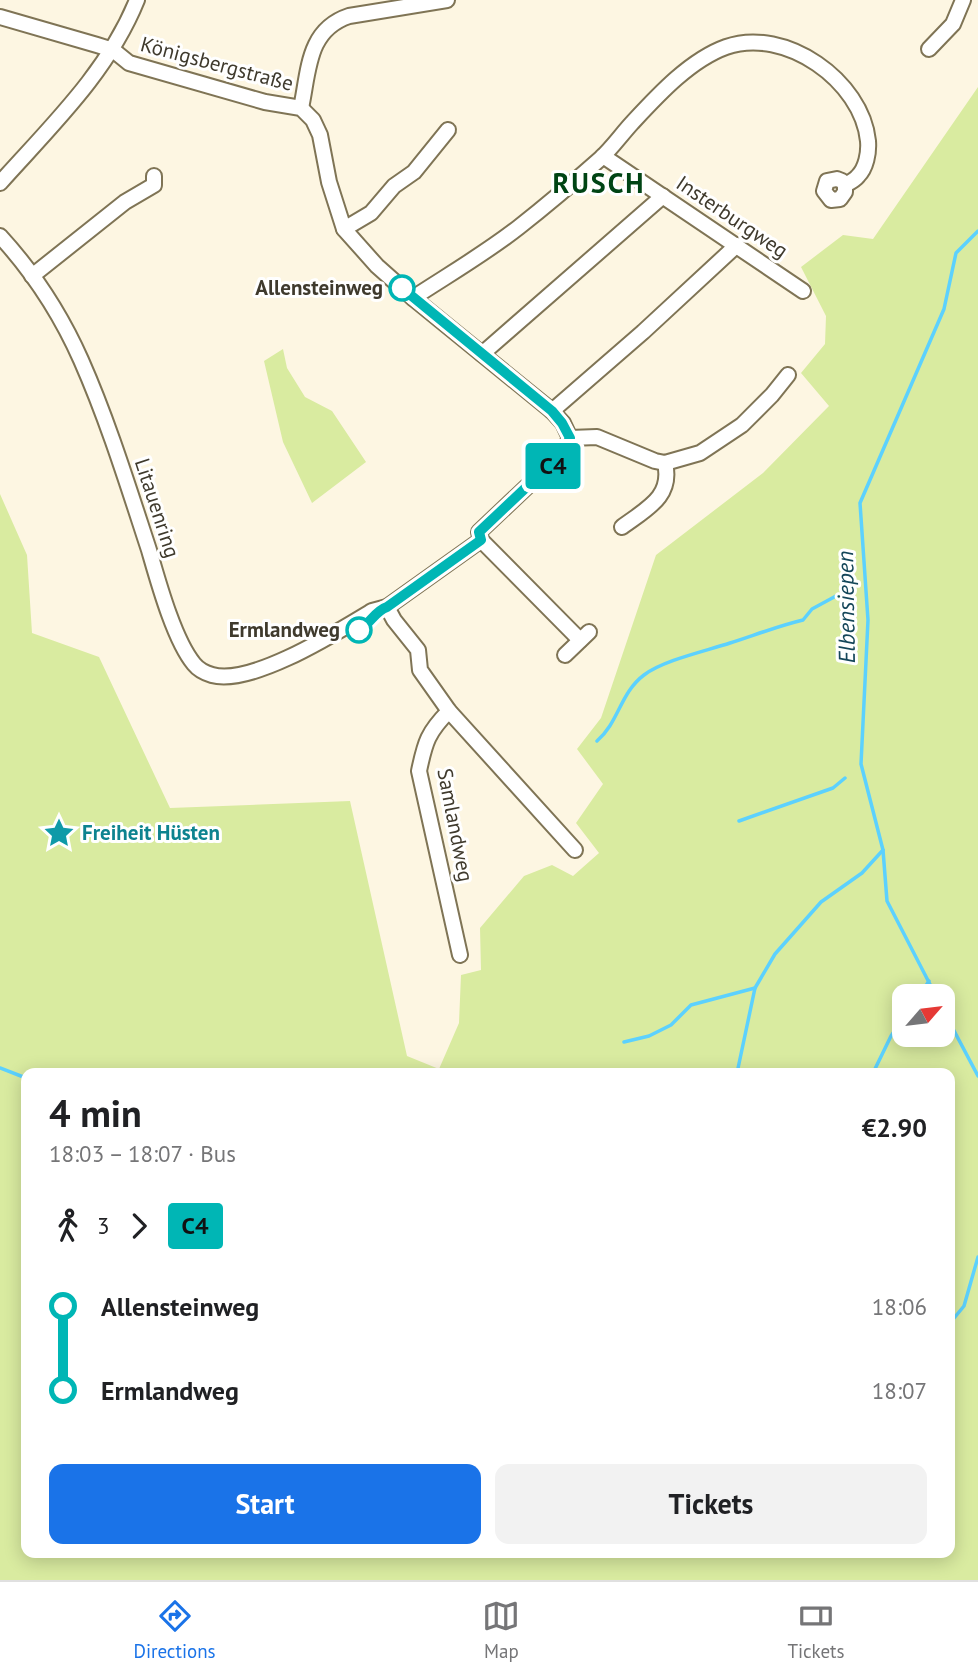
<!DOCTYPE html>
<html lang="en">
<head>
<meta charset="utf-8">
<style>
  :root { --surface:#fff; --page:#f2f2f2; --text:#202124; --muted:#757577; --line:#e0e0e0; --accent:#1a73e8 }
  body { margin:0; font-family:"PT Sans",sans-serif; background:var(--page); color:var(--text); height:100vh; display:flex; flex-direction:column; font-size:26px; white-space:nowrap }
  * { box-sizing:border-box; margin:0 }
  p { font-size:23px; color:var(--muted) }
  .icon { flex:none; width:38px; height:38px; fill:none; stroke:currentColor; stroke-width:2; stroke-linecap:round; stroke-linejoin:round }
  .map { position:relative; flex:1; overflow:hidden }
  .side { position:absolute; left:21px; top:1068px; width:934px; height:490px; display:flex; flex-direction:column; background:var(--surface); border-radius:14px; box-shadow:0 4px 18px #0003 }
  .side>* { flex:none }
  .badge { padding:0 14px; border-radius:5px; font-size:24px; line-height:46px }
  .needle { width:46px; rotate:62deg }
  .fabs { position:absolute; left:892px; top:984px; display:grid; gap:14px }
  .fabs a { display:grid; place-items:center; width:63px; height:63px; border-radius:14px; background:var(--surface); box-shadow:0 4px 18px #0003; font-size:35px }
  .map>.badge { position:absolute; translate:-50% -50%; box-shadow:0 0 0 4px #fff }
  .legs { display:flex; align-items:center; gap:10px; height:77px; padding:0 28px; font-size:23px }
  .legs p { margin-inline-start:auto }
  .summary { display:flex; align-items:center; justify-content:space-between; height:119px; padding:0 28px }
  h1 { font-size:38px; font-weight:700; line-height:52px }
  .button { display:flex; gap:14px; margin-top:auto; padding:14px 28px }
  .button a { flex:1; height:80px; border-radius:14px; background:var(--accent); color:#fff; font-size:28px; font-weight:700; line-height:80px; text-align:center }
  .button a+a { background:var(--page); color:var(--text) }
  ul { padding:0 28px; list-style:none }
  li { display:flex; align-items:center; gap:24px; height:84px; font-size:26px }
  li i { display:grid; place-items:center; width:10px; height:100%; margin:0 9px; background:currentColor }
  li i::after { content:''; width:18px; height:18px; margin:-9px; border:5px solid; border-radius:50%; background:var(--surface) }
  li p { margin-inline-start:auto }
  li:first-child i { background:linear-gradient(#0000 50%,currentColor 0) }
  li:last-child i { background:linear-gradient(currentColor 50%,#0000 0) }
  .tabs { display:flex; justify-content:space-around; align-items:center; height:98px; border-top:2px solid var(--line); background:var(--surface); font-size:19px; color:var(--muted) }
  .tabs a { display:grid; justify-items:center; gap:4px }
  .tabs .on { color:var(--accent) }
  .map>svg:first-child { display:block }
  .green { fill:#d9eba0; fill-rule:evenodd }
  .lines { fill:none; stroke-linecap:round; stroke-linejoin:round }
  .stream { stroke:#5cd1fe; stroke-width:3.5 }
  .minor-casing { stroke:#7f7455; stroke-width:18 }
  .minor { stroke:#fff; stroke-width:14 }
  .line-1-casing { stroke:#fff; stroke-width:16 }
  .line-1 { stroke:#00b6b5; stroke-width:10 }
  .stop-1-dot { fill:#fff; stroke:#00b6b5; stroke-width:3.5 }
  .labels { text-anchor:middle; stroke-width:6; stroke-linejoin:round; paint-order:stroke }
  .street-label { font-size:21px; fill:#3f3a2d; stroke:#fff }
  .stop-label { font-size:21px; font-weight:bold; fill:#3f3a2d; stroke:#fff; text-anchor:end }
  .culture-label { font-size:21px; font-weight:bold; fill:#0d838f; stroke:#fff; text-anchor:start }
  .water-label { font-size:23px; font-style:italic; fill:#144659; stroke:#fff }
  .district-label { font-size:28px; font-weight:bold; letter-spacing:2px; fill:#004414; stroke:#fff }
</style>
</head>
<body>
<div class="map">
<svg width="978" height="1580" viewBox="0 0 978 1580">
  <rect width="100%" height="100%" fill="#fdf6e2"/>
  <g class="green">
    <path d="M 978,87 L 978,1580 L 0,1580 L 0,494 L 27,555 L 32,633 L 99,657 L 170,808 L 350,801 L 407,1056 L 439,1069 L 459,1023 L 461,975 L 481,970 L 480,928 L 524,876 L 552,865 L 573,876 L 599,853 L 576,823 L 603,784 L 577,749 L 601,718 L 656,555 L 763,473 L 829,406 L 801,373 L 825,344 L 826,316 L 801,267 L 843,235 L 873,239 ZM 905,996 L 943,996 L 943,1034 L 905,1034 ZM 26,1073 L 950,1073 L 950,1552 L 26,1552 Z"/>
    <polygon points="283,349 287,368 305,397 332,411 366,462 312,503 283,442 264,361"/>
  </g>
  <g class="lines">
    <g class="stream">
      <path d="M 597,741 C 619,722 620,693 644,675 C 664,660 706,651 730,643 C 755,635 778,626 803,620 L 812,609 L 836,596"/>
      <polyline points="739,821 833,788 845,778"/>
      <polyline points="919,996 929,981"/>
      <polyline points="936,996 887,901 883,850 861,764 868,620 860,503 944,309 956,253 978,231"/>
      <polyline points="943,1010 978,1076"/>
      <polyline points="624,1042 649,1036 671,1025 691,1005 755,988"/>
      <polyline points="0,1068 26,1078"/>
      <polyline points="737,1073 755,988 775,954 821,902 862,873 883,850"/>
      <polyline points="873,1073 891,1036 905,1016"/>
      <polyline points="950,1323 964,1306 978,1257"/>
    </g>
    <g class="minor-casing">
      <g id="minor">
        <polyline points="0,17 97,45 113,50 129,63 265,102 301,108 313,120 320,135 329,182 344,229 377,266 413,298 552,411 563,423 570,438"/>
        <polyline points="929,49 953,24 963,0"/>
        <path d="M 301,108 C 309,71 307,30 349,16 L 447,0"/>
        <polyline points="603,156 803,291"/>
        <path d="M 0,183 C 51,126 108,72 137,0"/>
        <polyline points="344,229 371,213 394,186 414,172 448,130"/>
        <path d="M 0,236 C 33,272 61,315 81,360 C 108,421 128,486 149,550 C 158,581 174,640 194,664 C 198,669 205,673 212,675 C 252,686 337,632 372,611 L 387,607 L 481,540 L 479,532 L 534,480 L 558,462 L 570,438"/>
        <polyline points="32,276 125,202 154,185 154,176"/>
        <path d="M 413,298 C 448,275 486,253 519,227 C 547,205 574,182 600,159 C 612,148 621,135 632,123 C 658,95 690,60 726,47 C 785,26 862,81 868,141 C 869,153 866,168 858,176 C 855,180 849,183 845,185 L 842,181 L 837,179 L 827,181 L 824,191 L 831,200 L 840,199 L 845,192 L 845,185"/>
        <polyline points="482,354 663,196"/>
        <polyline points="552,411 643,332 737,245"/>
        <polyline points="570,438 597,437 655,461 665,463 700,453 742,425 772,395 788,375"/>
        <path d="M 622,527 C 646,509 673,497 665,463"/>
        <polyline points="481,540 580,640"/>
        <polyline points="387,607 394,620 418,650 420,670 449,711 575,850"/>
        <polyline points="565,655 589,632"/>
        <path d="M 449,711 C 428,732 425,742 419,771 L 460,955"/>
      </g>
    </g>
    <use href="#minor" class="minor"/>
  </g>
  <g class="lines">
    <g class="line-1-casing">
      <path id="line-1" d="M 359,630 C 371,623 375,611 387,607 L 481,540 L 479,532 L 534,480 L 558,462 L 570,438 L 562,423 L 552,411 L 402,288"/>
    </g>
    <use href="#line-1" class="line-1"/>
  </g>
  <defs>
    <g id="sight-bare" transform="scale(2.415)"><path d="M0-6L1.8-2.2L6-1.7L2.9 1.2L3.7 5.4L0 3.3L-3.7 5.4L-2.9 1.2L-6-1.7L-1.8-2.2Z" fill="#0f9aa8" stroke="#fff" stroke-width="2.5" paint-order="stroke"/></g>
  </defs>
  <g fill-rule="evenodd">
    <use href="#sight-bare" x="59" y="833"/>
  </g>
  <g class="stop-1-dot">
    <circle cx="402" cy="288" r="12"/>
    <circle cx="359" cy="630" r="12"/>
  </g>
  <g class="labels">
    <g class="street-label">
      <text transform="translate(217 64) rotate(15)" y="7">Königsbergstraße</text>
      <text transform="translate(732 217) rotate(34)" y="7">Insterburgweg</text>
      <text transform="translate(157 508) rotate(72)" y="7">Litauenring</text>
      <text transform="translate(455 825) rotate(79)" y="7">Samlandweg</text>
    </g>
    <g class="stop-label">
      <text x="383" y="295">Allensteinweg</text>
      <text x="340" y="637">Ermlandweg</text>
    </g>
    <g class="culture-label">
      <text x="82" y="840">Freiheit Hüsten</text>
    </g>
    <g class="water-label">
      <text transform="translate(846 607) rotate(-91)" y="8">Elbensiepen</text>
    </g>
    <g class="district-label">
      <text x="599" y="193">RUSCH</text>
    </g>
  </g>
</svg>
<div class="fabs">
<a><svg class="needle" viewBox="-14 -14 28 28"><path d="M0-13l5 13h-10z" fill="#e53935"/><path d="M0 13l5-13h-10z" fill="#757577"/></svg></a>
</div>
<b class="badge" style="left:553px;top:466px;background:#00b6b5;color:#111">C4</b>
<section class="side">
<div class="summary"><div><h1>4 min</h1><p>18:03 – 18:07 · Bus</p></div><b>€2.90</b></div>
<div class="legs"><svg class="icon" aria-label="walk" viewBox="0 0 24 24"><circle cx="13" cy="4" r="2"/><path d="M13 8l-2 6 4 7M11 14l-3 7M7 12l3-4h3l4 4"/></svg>3<svg class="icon" aria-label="forward" viewBox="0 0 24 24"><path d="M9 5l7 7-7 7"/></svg><b class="badge" style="background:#00b6b5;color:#111">C4</b></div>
<ul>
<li><i style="color:#00b6b5"></i><b>Allensteinweg</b><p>18:06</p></li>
<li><i style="color:#00b6b5"></i><b>Ermlandweg</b><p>18:07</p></li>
</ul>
<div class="button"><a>Start</a><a>Tickets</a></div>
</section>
</div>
<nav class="tabs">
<a class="on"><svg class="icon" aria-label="directions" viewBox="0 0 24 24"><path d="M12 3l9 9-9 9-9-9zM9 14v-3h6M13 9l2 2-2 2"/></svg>Directions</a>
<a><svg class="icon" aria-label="map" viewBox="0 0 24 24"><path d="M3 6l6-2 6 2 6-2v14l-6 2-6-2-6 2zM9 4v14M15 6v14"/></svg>Map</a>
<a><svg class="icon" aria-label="tickets" viewBox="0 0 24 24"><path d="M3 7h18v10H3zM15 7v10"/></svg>Tickets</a>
</nav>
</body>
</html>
